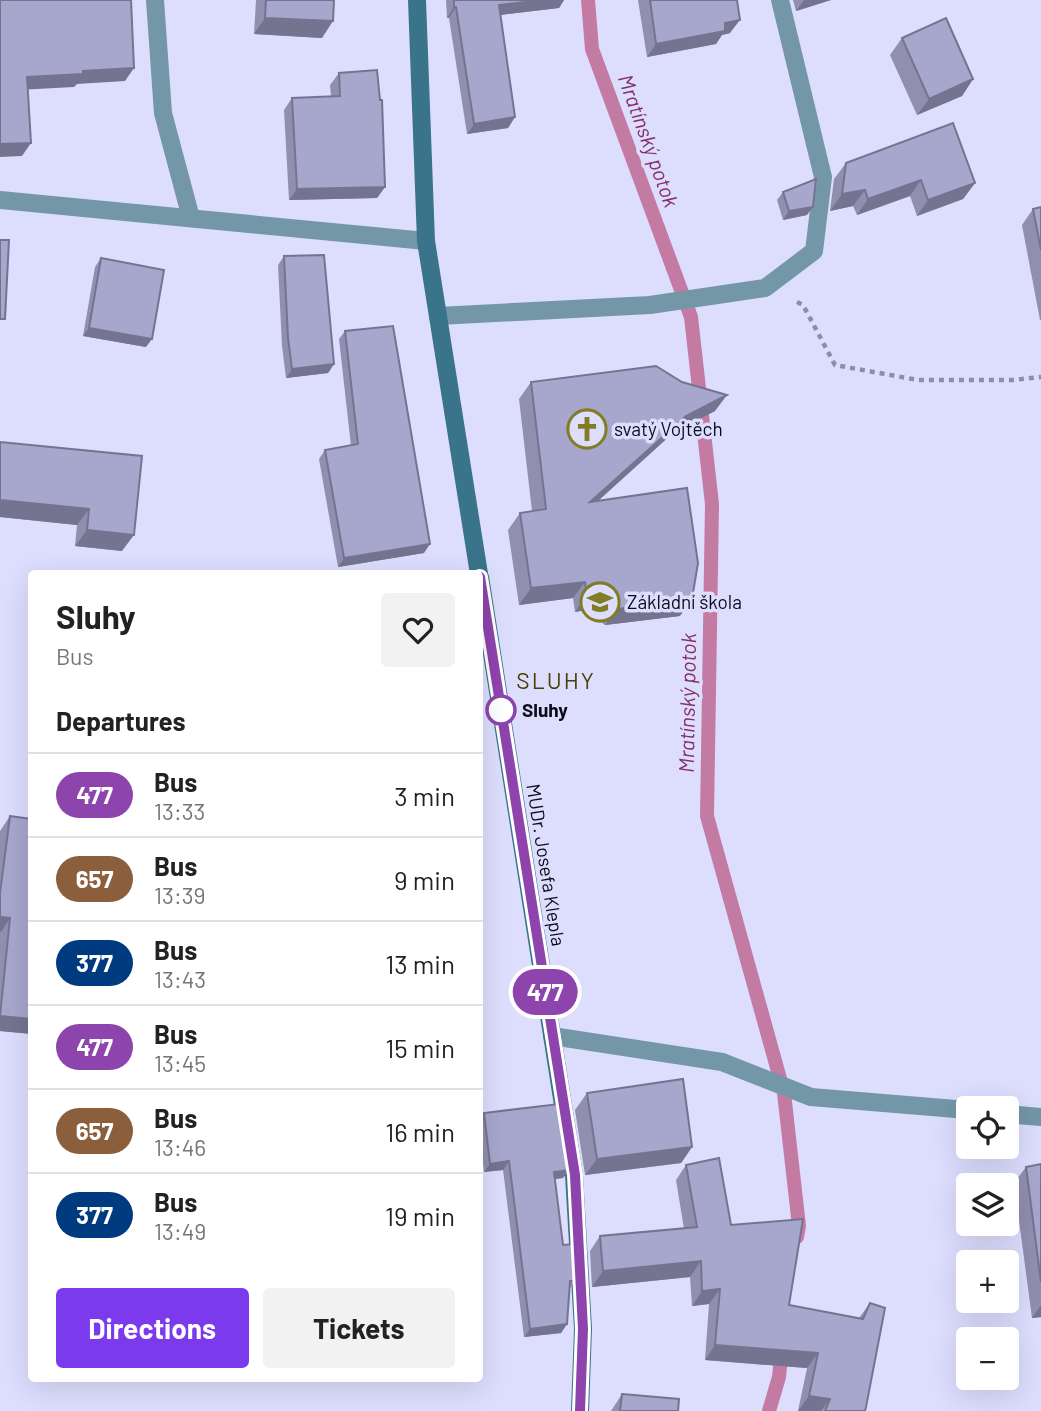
<!DOCTYPE html>
<html lang="en">
<head>
<meta charset="utf-8">
<style>
  :root { --surface:#fff; --page:#f2f2f2; --text:#222; --muted:#767676; --line:#e0e0e0; --accent:#7c3aed }
  body { margin:0; font-family:Barlow,sans-serif; background:var(--page); color:var(--text); height:100vh; display:flex; flex-direction:column; font-size:26px; white-space:nowrap }
  * { box-sizing:border-box; margin:0 }
  p { font-size:23px; color:var(--muted) }
  .icon { flex:none; width:38px; height:38px; fill:none; stroke:currentColor; stroke-width:2; stroke-linecap:round; stroke-linejoin:round }
  .map { position:relative; flex:1; overflow:hidden }
  .side { position:absolute; left:28px; top:570px; width:455px; height:812px; display:flex; flex-direction:column; background:var(--surface); border-radius:7px; box-shadow:0 7px 28px #0002 }
  .side>* { flex:none }
  .badge { padding:0 14px; border-radius:23px; font-size:24px; line-height:46px }
  .controls { position:absolute; left:956px; top:1096px; display:grid; gap:14px }
  .controls a { display:grid; place-items:center; width:63px; height:63px; border-radius:7px; background:var(--surface); box-shadow:0 7px 28px #0002; font-size:35px }
  .map>.badge { position:absolute; translate:-50% -50%; box-shadow:0 0 0 4px #fff }
  h2 { padding:0 28px; font-size:26px; line-height:63px }
  .round { display:grid; place-items:center; flex:none; width:74px; height:74px; border-radius:7px; background:var(--page) }
  .headline { display:flex; align-items:center; justify-content:space-between; height:119px; padding:0 28px }
  h1 { font-size:33px; font-weight:700; line-height:52px }
  .primary-button { display:flex; gap:14px; margin-top:auto; padding:14px 28px }
  .primary-button a { flex:1; height:80px; border-radius:7px; background:var(--accent); color:#fff; font-size:28px; font-weight:700; line-height:80px; text-align:center }
  .primary-button a+a { background:var(--page); color:var(--text) }
  ul { padding:0; list-style:none }
  li { display:flex; align-items:center; gap:21px; height:84px; padding:0 28px; border-top:2px solid var(--line) }
  li div { flex:1 }
  li b { display:block; font-size:26px }
  li em { font-style:normal }
  li .badge { min-width:77px; font-weight:700; text-align:center }
  .map>svg:first-child { display:block }
  .lines { fill:none; stroke-linecap:round; stroke-linejoin:round }
  .stream { stroke:#c37ba4; stroke-width:14 }
  .path { stroke:#8e8da7; stroke-width:4.5; stroke-dasharray:5 5; stroke-linecap:butt }
  .street { stroke:#7397a7; stroke-width:18 }
  .secondary { stroke:#39748a; stroke-width:18 }
  .wall { fill:#908fb0 }
  .shaded-wall { fill:#757490 }
  .building { fill:#a7a6cd; stroke:#757490; stroke-width:2 }
  .line-casing { stroke:#fff; stroke-width:16 }
  .line { stroke:#8e44ad; stroke-width:10 }
  .stop-dot { fill:#fff; stroke:#8e44ad; stroke-width:3.5 }
  .labels { text-anchor:middle; stroke-width:7; stroke-linejoin:round; paint-order:stroke }
  .poi-label { font-size:19px; fill:#0c0b19; stroke:#ddddfe; text-anchor:start }
  .stop-label { font-size:19px; font-weight:bold; fill:#0c0b19; stroke:#ddddfe; text-anchor:start }
  .street-label { font-size:19px; fill:#0c0b19; stroke:#ddddfe }
  .water-label { font-size:21px; font-style:italic; fill:#852f64; stroke:#ddddfe }
  .quarter-label { font-size:23px; letter-spacing:2px; fill:#464100; stroke:#ddddfe }
</style>
</head>
<body>
<div class="map">
<svg width="1041" height="1411" viewBox="0 0 1041 1411">
  <rect width="100%" height="100%" fill="#ddddfe"/>
  <g class="lines">
    <g class="stream">
      <polyline points="588,0 592,49 691,317 712,504 707,816 784,1093 799,1226 797,1237"/>
      <polyline points="769,1411 779,1377 782,1347"/>
    </g>
    <polyline class="path" points="797,302 803,305 835,365 918,380 1013,380 1041,377"/>
    <g class="street">
      <polyline points="155,0 163,113 191,218"/>
      <polyline points="0,200 426,241"/>
      <polyline points="438,316 650,305 765,288 814,251 823,177 780,0"/>
      <polyline points="552,1036 722,1062 811,1097 968,1110"/>
      <polyline points="1006,1114 1041,1117"/>
    </g>
    <g class="secondary">
      <polyline points="417,0 426,241 479,574"/>
      <polyline points="480,577 574,1175 583,1329 580,1411"/>
    </g>
  </g>
  <g class="wall">
    <polygon points="256,0 334,0 322,38 254,34"/>
    <polygon points="446,0 564,0 559,8 500,15 515,117 508,128 467,134 449,18 447,18"/>
    <polygon points="638,0 737,0 730,33 722,35 716,44 647,57"/>
    <polygon points="793,0 831,0 796,11"/>
    <polygon points="902,38 973,79 962,96 917,115 890,55"/>
    <polygon points="339,73 385,187 377,198 289,200 284,110 292,98 331,96 330,85"/>
    <polygon points="846,163 975,183 963,199 917,216 910,196 857,215 853,206 830,211 834,179"/>
    <polygon points="783,192 807,215 783,220 777,200"/>
    <polygon points="1041,207 1041,320 1040,320 1022,225 1033,209"/>
    <polygon points="284,256 334,364 328,373 286,378 282,346 278,265"/>
    <polygon points="101,258 146,347 83,336 95,267"/>
    <polygon points="345,331 424,553 338,567 319,459 325,450 351,446 339,339"/>
    <polygon points="531,382 715,411 674,432 598,501 680,616 605,625 586,610 575,612 573,598 519,605 508,530 520,513 532,511 519,399"/>
    <polygon points="142,456 122,551 75,546 77,525 0,517"/>
    <polygon points="10,816 32,1034 0,1031 0,831"/>
    <polygon points="587,1093 692,1147 681,1163 585,1175 575,1110"/>
    <polygon points="484,1113 569,1170 563,1178 555,1179 563,1245 575,1281 569,1289 567,1324 561,1333 524,1337 503,1170 484,1172 480,1137 480,1119"/>
    <polygon points="1041,1164 1041,1317 1032,1318 1014,1183 1026,1167"/>
    <polygon points="686,1165 789,1305 859,1318 870,1303 865,1411 798,1411 807,1368 705,1360 709,1304 692,1306 690,1277 592,1287 590,1251 600,1236 684,1229 676,1180"/>
    <polygon points="622,1394 678,1411 611,1411"/>
  </g>
  <g class="shaded-wall">
    <polygon points="542,0 564,0 559,8 491,16 499,5"/>
    <polygon points="804,0 831,0 796,11"/>
    <polygon points="454,7 456,7 449,18 447,18"/>
    <polygon points="265,18 333,21 322,38 254,34"/>
    <polygon points="740,20 730,33 722,35 716,44 647,57 656,44 725,23"/>
    <polygon points="134,68 125,81 77,84 74,87 18,90 27,77 83,71"/>
    <polygon points="973,79 962,96 917,115 929,99"/>
    <polygon points="515,117 508,128 467,134 474,124"/>
    <polygon points="31,143 22,156 0,157 0,144"/>
    <polygon points="921,180 910,196 857,215 868,199"/>
    <polygon points="975,183 963,199 917,216 928,200"/>
    <polygon points="385,187 377,198 289,200 297,189"/>
    <polygon points="865,190 853,206 830,211 842,194"/>
    <polygon points="813,207 807,215 783,220 789,211"/>
    <polygon points="89,328 152,339 146,347 83,336"/>
    <polygon points="334,364 328,373 286,378 292,369"/>
    <polygon points="727,395 715,411 674,432 578,519 590,502 686,416"/>
    <polygon points="0,500 89,509 77,525 0,517"/>
    <polygon points="87,530 134,535 122,551 75,546"/>
    <polygon points="430,544 424,553 338,567 344,558"/>
    <polygon points="585,582 573,598 519,605 531,588"/>
    <polygon points="598,594 586,610 575,612 587,595"/>
    <polygon points="692,599 680,616 605,625 617,609"/>
    <polygon points="0,917 10,918 1,932 0,932"/>
    <polygon points="0,1016 32,1019 32,1034 0,1031"/>
    <polygon points="692,1147 681,1163 585,1175 597,1159"/>
    <polygon points="509,1161 503,1170 484,1172 490,1164"/>
    <polygon points="569,1170 563,1178 548,1180 554,1172"/>
    <polygon points="701,1261 690,1277 592,1287 603,1271"/>
    <polygon points="720,1289 709,1304 692,1306 702,1291"/>
    <polygon points="1041,1305 1041,1317 1032,1318"/>
    <polygon points="567,1324 561,1333 524,1337 530,1329"/>
    <polygon points="715,1345 818,1353 807,1368 705,1360"/>
    <polygon points="809,1396 830,1399 821,1411 798,1411"/>
  </g>
  <g class="building">
    <polygon points="0,0 131,0 134,68 83,71 83,74 27,77 31,143 0,144"/>
    <polygon points="266,0 334,0 333,21 265,18"/>
    <polygon points="454,0 542,0 499,5 515,117 474,124 456,7 454,7"/>
    <polygon points="650,0 737,0 740,20 725,23 725,31 656,44"/>
    <polygon points="946,18 973,79 929,99 902,38"/>
    <polygon points="377,70 380,100 382,100 385,187 297,189 292,98 340,96 339,73"/>
    <polygon points="953,123 975,183 928,200 921,180 868,199 865,190 842,194 846,163"/>
    <polygon points="816,179 813,207 789,211 783,192"/>
    <polygon points="1041,207 1041,250 1033,209"/>
    <polygon points="0,240 9,240 5,319 0,319"/>
    <polygon points="324,255 334,364 292,369 288,338 284,256"/>
    <polygon points="101,258 164,270 152,339 89,328"/>
    <polygon points="393,326 430,544 344,558 325,450 358,444 345,331"/>
    <polygon points="656,366 682,382 727,395 686,416 590,502 687,488 698,563 692,599 617,609 598,594 587,595 585,582 531,588 520,513 546,509 531,382"/>
    <polygon points="0,442 142,456 134,535 87,530 89,509 0,500"/>
    <polygon points="10,816 32,819 32,1019 0,1016 10,918 0,917 0,893"/>
    <polygon points="683,1079 692,1147 597,1159 587,1093"/>
    <polygon points="559,1104 569,1170 554,1172 563,1245 573,1244 575,1281 570,1281 567,1324 530,1329 509,1161 490,1164 484,1113"/>
    <polygon points="719,1158 731,1225 803,1219 789,1305 863,1319 870,1303 885,1308 866,1407 865,1411 825,1411 830,1399 809,1396 818,1353 715,1345 720,1289 702,1291 701,1261 603,1271 600,1236 697,1227 686,1165"/>
    <polygon points="1041,1164 1041,1282 1026,1167"/>
    <polygon points="622,1394 679,1399 678,1411 620,1411"/>
  </g>
  <g class="lines">
    <g class="line-casing">
      <polyline id="line" points="480,577 575,1175 583,1329 580,1411"/>
    </g>
    <use href="#line" class="line"/>
  </g>
  <defs>
    <g id="church-ring" transform="scale(2.0125)"><circle r="9.5" fill="#ddddfe" stroke="#827c23" stroke-width="1.5"/><path d="M-1.2-6h2.4v3.5h3.3v2.4h-3.3V6h-2.4V-.1h-3.3v-2.4h3.3Z" fill="#827c23"/></g>
    <g id="school-ring" transform="scale(2.0125)"><circle r="9.5" fill="#ddddfe" stroke="#827c23" stroke-width="1.5"/><path d="M0-5L7-2L0 1L-7-2ZM-4 1L0 2.5L4 1V4Q0 6-4 4Z" fill="#827c23"/></g>
  </defs>
  <g fill-rule="evenodd">
    <use href="#church-ring" x="587" y="429"/>
    <use href="#school-ring" x="600" y="602"/>
  </g>
  <circle class="stop-dot" cx="501" cy="710" r="14"/>
  <g class="labels">
    <g class="poi-label">
      <text x="614" y="436">svatý Vojtěch</text>
      <text x="627" y="609">Základní škola</text>
    </g>
    <g class="stop-label">
      <text x="522" y="717">Sluhy</text>
    </g>
    <g class="street-label">
      <text transform="translate(546 865) rotate(81)" y="7">MUDr. Josefa Klepla</text>
    </g>
    <g class="water-label">
      <text transform="translate(648 141) rotate(70)" y="7">Mratínský potok</text>
      <text transform="translate(688 703) rotate(-89)" y="7">Mratínský potok</text>
    </g>
    <g class="quarter-label">
      <text x="556" y="689">SLUHY</text>
    </g>
  </g>
</svg>
<div class="controls">
<a><svg class="icon" aria-label="locate" viewBox="0 0 24 24"><circle cx="12" cy="12" r="6"/><path d="M12 2v4M12 18v4M2 12h4M18 12h4"/></svg></a>
<a><svg class="icon" aria-label="layers" viewBox="0 0 24 24"><path d="M12 4l9 5-9 5-9-5zM3 14l9 5 9-5"/></svg></a>
<a>+</a>
<a>−</a>
</div>
<b class="badge" style="left:545px;top:992px;background:#8e44ad;color:#fff">477</b>
<section class="side">
<div class="headline"><div><h1>Sluhy</h1><p>Bus</p></div><a class="round"><svg class="icon" aria-label="heart" viewBox="0 0 24 24"><path d="M12 20l-8-8c-3-5 5-10 8-4 3-6 11-1 8 4z"/></svg></a></div>
<h2>Departures</h2>
<ul>
<li><span class="badge" style="background:#8e44ad;color:#fff">477</span><div><b>Bus</b><p>13:33</p></div><em>3 min</em></li>
<li><span class="badge" style="background:#8b5e3c;color:#fff">657</span><div><b>Bus</b><p>13:39</p></div><em>9 min</em></li>
<li><span class="badge" style="background:#003b80;color:#fff">377</span><div><b>Bus</b><p>13:43</p></div><em>13 min</em></li>
<li><span class="badge" style="background:#8e44ad;color:#fff">477</span><div><b>Bus</b><p>13:45</p></div><em>15 min</em></li>
<li><span class="badge" style="background:#8b5e3c;color:#fff">657</span><div><b>Bus</b><p>13:46</p></div><em>16 min</em></li>
<li><span class="badge" style="background:#003b80;color:#fff">377</span><div><b>Bus</b><p>13:49</p></div><em>19 min</em></li>
</ul>
<div class="primary-button"><a>Directions</a><a>Tickets</a></div>
</section>
</div>
</body>
</html>
